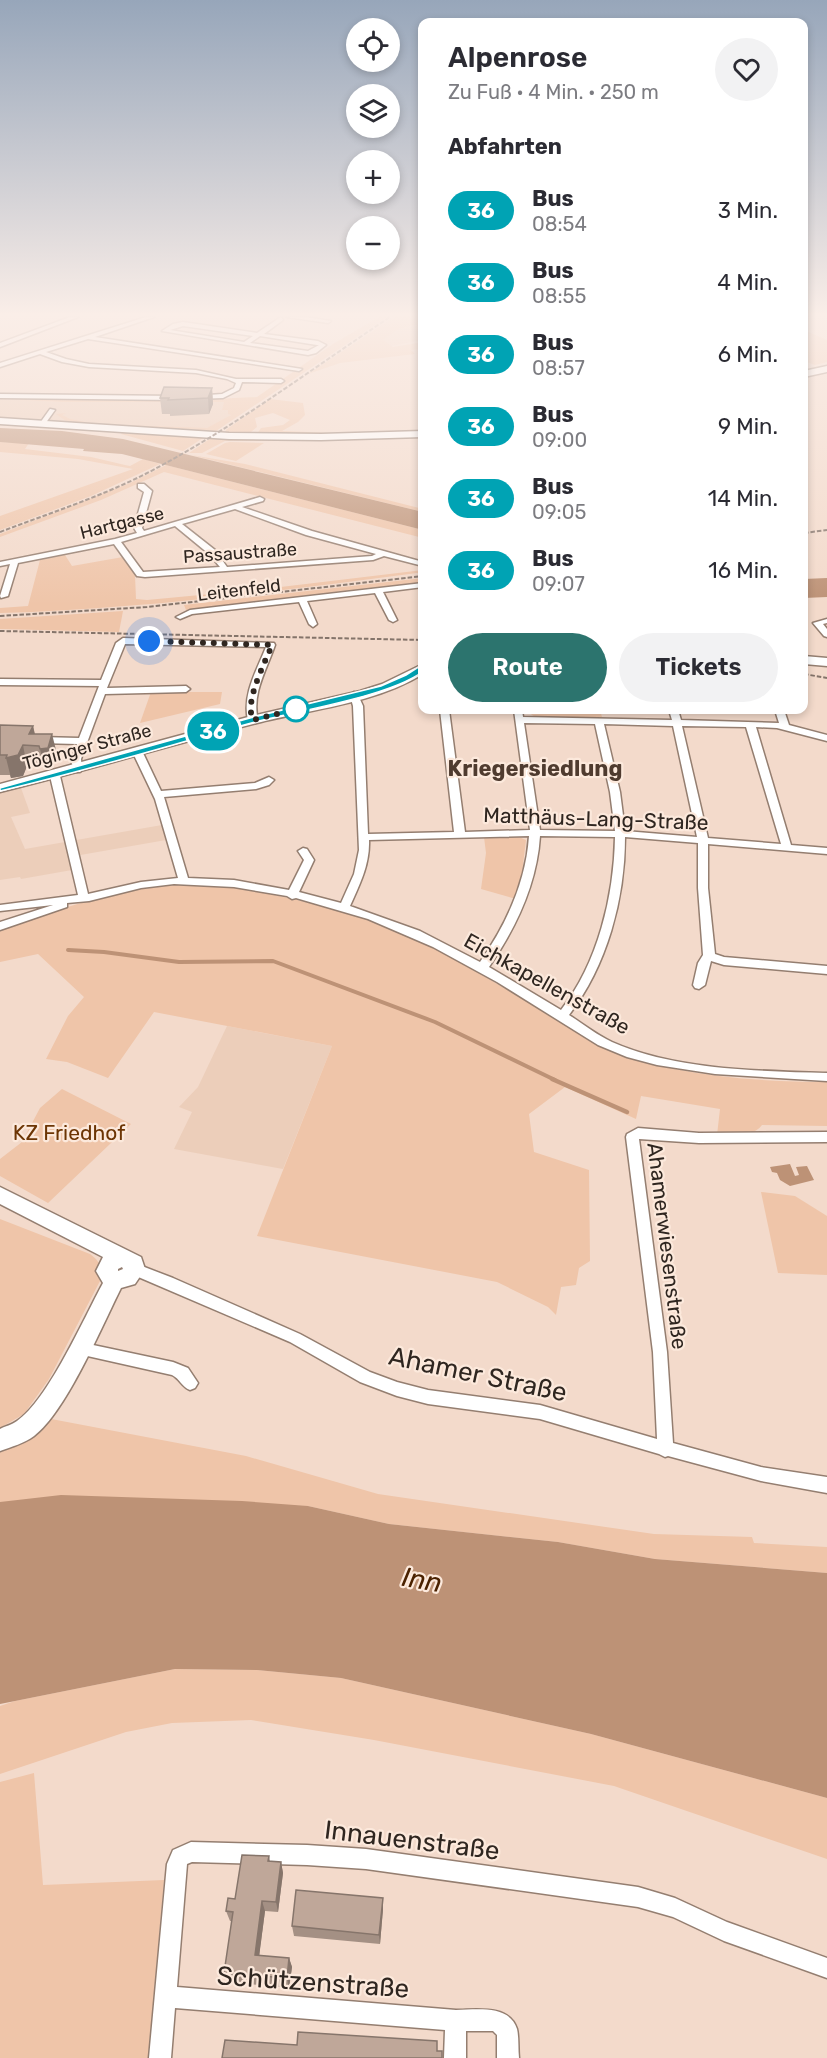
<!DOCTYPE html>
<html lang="de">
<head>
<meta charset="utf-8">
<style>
  :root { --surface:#fff; --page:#f2f2f3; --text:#2b2b33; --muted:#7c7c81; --accent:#2c746e }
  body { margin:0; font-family:Rubik,sans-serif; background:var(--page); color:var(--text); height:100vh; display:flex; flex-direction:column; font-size:22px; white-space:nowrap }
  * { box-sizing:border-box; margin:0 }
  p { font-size:20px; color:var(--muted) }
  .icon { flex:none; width:33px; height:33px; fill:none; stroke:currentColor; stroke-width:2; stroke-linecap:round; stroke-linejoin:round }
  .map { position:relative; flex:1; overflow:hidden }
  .drawer { position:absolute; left:418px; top:18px; width:390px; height:696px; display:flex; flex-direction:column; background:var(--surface); border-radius:12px; box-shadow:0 3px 9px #0003 }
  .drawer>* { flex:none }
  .badge { padding:0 12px; border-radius:20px; font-size:21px; line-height:39px }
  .fabs { position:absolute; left:346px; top:18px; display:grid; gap:12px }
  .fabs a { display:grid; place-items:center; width:54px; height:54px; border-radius:50%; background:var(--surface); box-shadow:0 3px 9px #0003; font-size:30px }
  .you { position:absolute; width:30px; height:30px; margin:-15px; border:4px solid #fff; border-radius:50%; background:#1a73e8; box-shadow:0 0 0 9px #1a73e833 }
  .map>.badge { position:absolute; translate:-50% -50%; box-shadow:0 0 0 3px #fff }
  h2 { padding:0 30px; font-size:22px; line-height:54px }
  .round { display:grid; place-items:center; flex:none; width:63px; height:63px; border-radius:32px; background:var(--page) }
  .head { display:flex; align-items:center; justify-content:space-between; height:102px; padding:0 30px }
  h1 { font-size:28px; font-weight:600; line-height:45px }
  .action { display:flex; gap:12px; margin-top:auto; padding:12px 30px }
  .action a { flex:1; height:69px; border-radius:36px; background:var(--accent); color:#fff; font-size:24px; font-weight:600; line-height:69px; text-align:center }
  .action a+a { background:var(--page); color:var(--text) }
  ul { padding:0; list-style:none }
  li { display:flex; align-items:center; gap:18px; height:72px; padding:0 30px }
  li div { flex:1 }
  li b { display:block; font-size:22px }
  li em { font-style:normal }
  li .badge { min-width:66px; font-weight:700; text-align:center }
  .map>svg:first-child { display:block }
  .built { fill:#ecceba }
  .green { fill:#efc5a9 }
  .water { fill:#bd9276 }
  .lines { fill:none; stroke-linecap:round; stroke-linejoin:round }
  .stream-far1 { stroke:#bd9276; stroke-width:4 }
  .stream { stroke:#bd9276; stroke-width:4.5 }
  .street-casing { stroke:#947e70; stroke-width:3 }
  .secondary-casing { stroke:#947e70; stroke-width:3 }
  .street { fill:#fff; fill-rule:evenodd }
  .secondary { fill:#fff; fill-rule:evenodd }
  .rail { stroke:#84746a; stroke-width:2; stroke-dasharray:4.5 2; stroke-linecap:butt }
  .wall { fill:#a49084 }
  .shaded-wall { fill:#86756b }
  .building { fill:#bfa799; stroke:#86756b; stroke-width:1.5 }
  .line { fill:#00a3b4; stroke:#fff; stroke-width:1.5 }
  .walk { stroke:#2f2620; stroke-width:6; stroke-dasharray:0 10.8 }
  .stop-dot { fill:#fff; stroke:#00a3b4; stroke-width:3 }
  .labels { text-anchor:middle; stroke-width:4.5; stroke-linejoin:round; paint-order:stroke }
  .far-street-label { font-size:18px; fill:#2f2620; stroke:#fce9dc }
  .street-label { font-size:21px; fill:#2f2620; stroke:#fce9dc }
  .park-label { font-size:21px; fill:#6c3504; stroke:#fce9dc }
  .neighbourhood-label { font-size:22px; font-weight:bold; fill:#4f3b2f; stroke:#fce9dc }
  .near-street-label { font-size:26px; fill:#2f2620; stroke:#fce9dc }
  .near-water-label { font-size:27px; font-style:italic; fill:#4a2100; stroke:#fce9dc }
</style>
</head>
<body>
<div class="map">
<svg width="827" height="2058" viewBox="0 0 827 2058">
  <rect width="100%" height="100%" fill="#f3dacb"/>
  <g class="built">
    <polygon points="410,317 423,317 423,340 391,346 382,340 398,329 420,325"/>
    <polygon points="0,399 61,402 225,402 232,414 209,431 0,419"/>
    <polygon points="21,788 30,813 11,817 25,849 162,825 166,840 69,857 72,870 21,879 20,877 0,880 0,793"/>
    <polygon points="227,1026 332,1046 283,1169 174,1149 192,1112 179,1107 198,1087"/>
  </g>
  <g class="green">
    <polygon points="379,317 387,317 213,433 93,425 66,421 56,414 66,413 62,415 70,419 96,424 207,428 231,415 228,414 228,410 222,410 224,402 61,402 0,399 192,400 257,397 333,344"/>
    <polygon points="394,317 410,317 419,324 398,329 383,340 393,347 423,342 423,349 411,350 415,354 340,363 308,374"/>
    <polygon points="804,330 827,340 827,362 815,365 804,361"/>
    <polygon points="270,399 303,403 305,415 298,422 282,431 332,433 423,430 423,432 342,435 257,434 261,428 283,425 290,420 273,413 255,418 257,427 251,432 224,433 227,429"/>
    <polygon points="123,431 206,436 183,451 121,434"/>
    <polygon points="214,436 413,437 325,441 225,441 202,453 189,453"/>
    <polygon points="0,442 29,443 25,449 91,457 125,465 130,466 143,459 160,464 91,496 0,530 0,516 133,469 78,459 0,452"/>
    <polygon points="225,443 230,442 264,443 236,461 206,454"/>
    <polygon points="191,455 245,464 423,509 423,512"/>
    <polygon points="166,465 423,530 423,538 164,472 101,500 0,537 0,534 130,483"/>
    <path d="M 65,555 L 72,566 L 123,557 L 135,575 L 136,599 L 147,600 L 264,589 L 423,570 L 423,575 L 417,573 C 281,591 139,609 0,613 L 0,608 L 28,606 L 40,560 Z"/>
    <polygon points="423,578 423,583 186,610 184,605"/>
    <polygon points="123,611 119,632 0,629 0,619"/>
    <polygon points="151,692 222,692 220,704 140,723"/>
    <polygon points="525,710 600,710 602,717 535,717"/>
    <polygon points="484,837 519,837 526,840 521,881 516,899 481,889 486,853"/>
    <path d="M 207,884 C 273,893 351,909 411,937 C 474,967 533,1006 593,1043 C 661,1075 753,1082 827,1082 L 827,1126 L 762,1125 C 753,1138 732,1134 717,1135 L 720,1109 L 641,1096 L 636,1119 L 565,1087 L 529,1114 L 534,1152 L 589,1170 L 590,1261 L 579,1268 L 576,1285 L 561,1287 L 556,1315 L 548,1307 L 497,1282 L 257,1236 L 332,1046 L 154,1012 L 108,1078 L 67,1062 L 46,1059 L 68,1016 L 84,997 L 38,954 L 0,962 L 0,929 C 72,905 130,884 207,884 Z"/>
    <polygon points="62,1089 131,1124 48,1203 0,1176 0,1159 22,1142 40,1108"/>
    <polygon points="761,1192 795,1196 827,1216 827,1275 778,1273"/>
    <path d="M 0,1219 L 90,1254 C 101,1262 102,1268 100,1281 L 49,1379 L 24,1414 L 0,1428 Z"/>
    <polygon points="46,1418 246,1456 378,1494 654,1534 752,1537 754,1543 827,1547 827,1573 655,1559 558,1542 389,1524 308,1506 0,1502 0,1449"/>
    <polygon points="175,1669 257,1670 341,1678 591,1734 827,1798 827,1859 614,1786 374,1740 251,1720 172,1723 126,1732 0,1774 0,1706 15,1701"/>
    <polygon points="34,1773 43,1885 164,1880 148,2058 0,2058 0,1782"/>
  </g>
  <g class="water">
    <polygon points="0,428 62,431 123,439 423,512 423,530 122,454 83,451 84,449 0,442"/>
    <polygon points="827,578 827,597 804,598 804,579"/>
    <polygon points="790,1164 795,1176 799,1175 796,1167 807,1166 814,1180 790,1186 780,1180 777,1173 772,1172 770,1167"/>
    <polygon points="61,1495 242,1501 308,1506 389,1524 558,1542 655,1559 827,1573 827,1798 591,1734 341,1678 257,1670 175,1669 0,1704 0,1502"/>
  </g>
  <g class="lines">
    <polyline class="stream-far1" points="68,950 104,952 179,962 273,961 435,1022 555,1080"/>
    <polyline class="stream" points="552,1079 627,1112"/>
    <g class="street-casing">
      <g id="street">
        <polygon points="70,317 78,317 0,347 0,343"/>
        <polygon points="146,317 154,317 95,337 302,369 299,371 88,339 46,352 66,359 89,364 196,370 236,379 281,379 284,381 281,383 242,382 239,390 223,398 196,399 193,397 194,396 222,394 234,388 236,383 227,379 196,373 89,367 62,362 40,354 0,367 0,363"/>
        <path d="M 281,317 L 283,320 L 264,334 L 318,341 L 326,345 L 316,353 L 308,355 L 162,331 L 173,324 L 183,322 L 257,333 ZM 183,326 L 253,336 L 244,342 L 170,330 ZM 260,336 L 317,345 L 319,345 L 308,351 L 250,343 Z"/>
        <polygon points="287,317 305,317 331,321 328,323"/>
        <polygon points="0,394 175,396 178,398 175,400 0,398"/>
        <polygon points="50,409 55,410 45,424 41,424 40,423"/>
        <path d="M 138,484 L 144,484 L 152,491 L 142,528 L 144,531 L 260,497 L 264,499 L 263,501 L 242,507 L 312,531 L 423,562 L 423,566 L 384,556 L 373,560 L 145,577 L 137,576 L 114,544 L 18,563 L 8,596 L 1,598 L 0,596 L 10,564 L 0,566 L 0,562 L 115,539 L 137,533 L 134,528 L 144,492 L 138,488 ZM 235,509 L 306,535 L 376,554 L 372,556 L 227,567 L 215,550 L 182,524 ZM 175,526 L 209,554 L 220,567 L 143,572 L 121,542 Z"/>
        <polygon points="423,583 423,587 383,592 397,620 393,622 389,620 375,593 307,601 317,624 313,627 309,624 299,602 192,614 180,619 176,617 190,610"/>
        <polygon points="827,619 827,623 823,624 827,629 827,637 824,636 813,623"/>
        <path d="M 123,638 L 274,643 L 275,645 C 267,669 251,694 258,720 L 253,723 L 248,720 C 242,695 257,670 266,647 L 125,644 L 107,688 L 186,686 L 190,689 L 186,692 L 105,694 L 81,759 L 82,770 L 80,772 L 74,772 L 71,759 L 77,744 L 39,743 L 34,740 L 39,737 L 79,738 L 99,686 L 0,685 L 0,679 L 101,680 L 116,643 Z"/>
        <path d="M 354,692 L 358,695 L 363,706 L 368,834 L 454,832 L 440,710 L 449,710 L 465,832 L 530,830 L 514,710 L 522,710 L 523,717 L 672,720 L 669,710 L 678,710 L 681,720 L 779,723 L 775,710 L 784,710 L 789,725 L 827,735 L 827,741 L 777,728 L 756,727 L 791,845 L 827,848 L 827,854 L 708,844 L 708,888 L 715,954 L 724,957 L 827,966 L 827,974 L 724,965 L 711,961 L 705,985 L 699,989 L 695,988 L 693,985 L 698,963 L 703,955 L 698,888 L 698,843 L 625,837 C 625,899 607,966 569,1015 C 583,1024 597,1035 612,1042 C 675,1070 759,1071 827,1073 L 827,1081 L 715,1074 L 657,1065 L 627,1057 L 598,1045 L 497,982 L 433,947 L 368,919 L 296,898 L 292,899 L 287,896 L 234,887 L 174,884 L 141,888 L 89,901 L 67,903 L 67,907 L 0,930 L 0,922 L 53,905 L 0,911 L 0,905 L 78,895 L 50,776 L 52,774 L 58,774 L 60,776 L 88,894 L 141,882 L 178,878 L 155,799 L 133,753 L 138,750 L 143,753 L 161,791 L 255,783 L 269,777 L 274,780 L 269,785 L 256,789 L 164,797 L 188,878 L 234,880 L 289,890 L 304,860 L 298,851 L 303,848 L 307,849 L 314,860 L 299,892 L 341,903 L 354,874 L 359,850 L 353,706 L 350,695 ZM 524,723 L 595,724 L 610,792 L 615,831 L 540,830 ZM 604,724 L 673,726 L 697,837 L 625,831 L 620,792 ZM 682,726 L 746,727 L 781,844 L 708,838 ZM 529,836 C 526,882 506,925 480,962 L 420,931 L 350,906 C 360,884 370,864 369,840 ZM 540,836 L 615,837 C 614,896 598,963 561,1010 L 489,967 C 516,928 537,884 540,836 Z"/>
        <polygon points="638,1128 699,1133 827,1132 827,1142 699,1143 639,1139 667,1352 673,1443 761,1467 827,1477 827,1493 761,1481 668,1456 665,1457 659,1454 540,1419 428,1404 397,1396 360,1382 290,1342 129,1273 127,1269 129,1265 134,1263 173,1278 300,1334 370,1372 397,1382 428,1390 540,1405 657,1439 653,1352 626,1137 627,1134"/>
        <path d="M 79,1342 L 173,1362 L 188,1368 L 198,1383 L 195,1388 L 190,1390 C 182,1387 180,1379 172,1375 L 74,1353 L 72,1348 L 74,1343 Z"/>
        <path d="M 191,1842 L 307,1845 L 366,1849 L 638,1887 L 675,1898 L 727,1922 L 827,1958 L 827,1978 L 724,1941 L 673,1917 L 638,1907 L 366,1869 L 307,1865 L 192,1862 L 187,1864 L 177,1987 L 456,2010 C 476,2010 509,2004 517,2029 C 519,2037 518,2049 519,2058 L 497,2058 L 497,2035 L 493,2031 L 466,2031 L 466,2058 L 444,2058 L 445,2030 L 175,2008 L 171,2058 L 149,2058 L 167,1864 L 173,1850 Z"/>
      </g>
    </g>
    <g class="secondary-casing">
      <g id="secondary">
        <polygon points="827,366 827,372 804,377 804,371"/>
        <polygon points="0,418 229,433 321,434 423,431 423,437 321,440 229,439 0,424"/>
        <polygon points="804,656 827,658 827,666 804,664"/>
        <path d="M 423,664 L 423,674 C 374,704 312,709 257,723 C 171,745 86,771 0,792 L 0,784 L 248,717 L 360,691 L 382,684 Z"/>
        <path d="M 0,1187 L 141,1257 L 145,1269 L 135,1284 L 121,1288 C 102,1326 66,1412 34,1436 C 25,1443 11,1447 0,1451 L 0,1429 C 5,1426 12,1425 17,1421 C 48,1400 84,1318 103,1283 L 96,1271 L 103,1257 L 0,1204 ZM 122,1267 L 123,1269 L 118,1271 L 118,1269 Z"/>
      </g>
    </g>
    <use href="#street" class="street"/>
    <use href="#secondary" class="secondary"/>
    <g class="rail">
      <path d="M 0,532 C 55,511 113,493 164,464 C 243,421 316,366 390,317"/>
      <polyline points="804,533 827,530"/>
      <polyline points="0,616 147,607 423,576"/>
      <polyline points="0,631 423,640"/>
      <polyline points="804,674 827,678"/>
    </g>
  </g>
  <g class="wall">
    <polygon points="212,388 213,404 209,414 170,416 170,414 162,414 160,398"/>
    <polygon points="0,725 33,726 35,734 57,754 52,768 45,769 43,766 27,766 23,776 11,778 10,775 0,775"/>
    <polygon points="269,1856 270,1861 281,1862 283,1873 278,1912 265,1911 259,1956 289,1958 292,1967 289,1988 228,1982 224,1973 232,1921 230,1921 226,1911"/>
    <polygon points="383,1898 383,1909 380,1944 294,1936 292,1926"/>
  </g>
  <g class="shaded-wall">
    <polygon points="212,388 213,404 209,414 208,398"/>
    <polygon points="33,726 37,746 29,734"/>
    <polygon points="52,734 57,754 52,768 45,769 40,749"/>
    <polygon points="23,745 27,766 23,776 11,778 6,758"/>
    <polygon points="281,1862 283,1873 278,1912 276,1902"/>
    <polygon points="383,1898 383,1909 380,1944 379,1935"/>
    <polygon points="262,1901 265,1911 258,1965 255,1955"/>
    <polygon points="289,1958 292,1967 289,1988 287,1978"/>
  </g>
  <g class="building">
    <polygon points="164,387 212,388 208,398 168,400 169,398 160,398"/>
    <polygon points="0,725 33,726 29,734 52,734 48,748 40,749 39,746 23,745 18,755 6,758 7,755 0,755"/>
    <polygon points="242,1855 269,1856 268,1861 281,1862 276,1902 262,1901 255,1955 289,1958 287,1978 224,1973 233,1912 226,1911 228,1898 235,1899"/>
    <polygon points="296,1890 383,1898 379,1935 292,1926"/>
    <polygon points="298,2032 437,2041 437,2051 442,2051 442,2058 222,2058 225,2040 297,2045"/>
  </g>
  <linearGradient id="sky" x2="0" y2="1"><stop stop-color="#97a6ba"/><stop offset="0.52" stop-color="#faeee8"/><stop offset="1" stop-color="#faeee8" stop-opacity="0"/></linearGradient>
  <rect width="827" height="605" fill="url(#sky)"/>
  <path class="line" d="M 420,666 L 427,668 C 399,695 296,711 255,722 C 170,745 86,771 0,791 L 0,788 L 250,718 L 381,686 L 406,675 Z"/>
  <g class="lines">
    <path class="walk" d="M 149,641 L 272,645 C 265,663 244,701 253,720 L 296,709"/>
  </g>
  <circle class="stop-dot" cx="296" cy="709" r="12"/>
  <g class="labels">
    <g class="far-street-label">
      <text transform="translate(122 523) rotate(-14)" y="6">Hartgasse</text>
      <text transform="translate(240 553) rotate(-4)" y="6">Passaustraße</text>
      <text transform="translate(239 590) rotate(-7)" y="6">Leitenfeld</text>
      <text transform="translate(87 747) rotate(-15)" y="6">Töginger Straße</text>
    </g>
    <g class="street-label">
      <text transform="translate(596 819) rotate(2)" y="7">Matthäus-Lang-Straße</text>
      <text transform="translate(547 984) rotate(29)" y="7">Eichkapellenstraße</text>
      <text transform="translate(667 1246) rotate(83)" y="7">Ahamerwiesenstraße</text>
    </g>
    <g class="park-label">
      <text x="69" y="1140">KZ Friedhof</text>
    </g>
    <g class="neighbourhood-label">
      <text x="535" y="776">Kriegersiedlung</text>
    </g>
    <g class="near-street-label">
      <text transform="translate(478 1374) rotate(12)" y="9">Ahamer Straße</text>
      <text transform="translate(412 1840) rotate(7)" y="9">Innauenstraße</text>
      <text transform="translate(313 1982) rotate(4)" y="9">Schützenstraße</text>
    </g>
    <g class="near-water-label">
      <text transform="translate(422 1580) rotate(10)" y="9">Inn</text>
    </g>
  </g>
</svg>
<div class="fabs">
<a><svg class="icon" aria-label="locate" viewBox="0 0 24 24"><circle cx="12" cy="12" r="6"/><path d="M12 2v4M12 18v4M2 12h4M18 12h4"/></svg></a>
<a><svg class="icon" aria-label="layers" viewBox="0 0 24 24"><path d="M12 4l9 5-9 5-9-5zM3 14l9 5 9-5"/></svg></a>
<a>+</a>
<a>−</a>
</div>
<div class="you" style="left:149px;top:641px"></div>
<b class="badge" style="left:213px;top:731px;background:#00a3b4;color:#fff">36</b>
<section class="drawer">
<div class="head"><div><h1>Alpenrose</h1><p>Zu Fuß · 4 Min. · 250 m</p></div><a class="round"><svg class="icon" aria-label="heart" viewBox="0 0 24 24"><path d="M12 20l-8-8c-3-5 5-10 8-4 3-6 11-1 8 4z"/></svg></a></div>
<h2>Abfahrten</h2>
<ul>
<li><span class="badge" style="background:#00a3b4;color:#fff">36</span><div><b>Bus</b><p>08:54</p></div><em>3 Min.</em></li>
<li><span class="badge" style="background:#00a3b4;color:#fff">36</span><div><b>Bus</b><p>08:55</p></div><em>4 Min.</em></li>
<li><span class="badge" style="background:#00a3b4;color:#fff">36</span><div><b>Bus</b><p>08:57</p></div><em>6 Min.</em></li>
<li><span class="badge" style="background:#00a3b4;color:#fff">36</span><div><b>Bus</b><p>09:00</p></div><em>9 Min.</em></li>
<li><span class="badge" style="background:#00a3b4;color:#fff">36</span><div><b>Bus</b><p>09:05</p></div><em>14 Min.</em></li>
<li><span class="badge" style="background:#00a3b4;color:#fff">36</span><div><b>Bus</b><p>09:07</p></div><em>16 Min.</em></li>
</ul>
<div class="action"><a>Route</a><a>Tickets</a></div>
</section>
</div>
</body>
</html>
